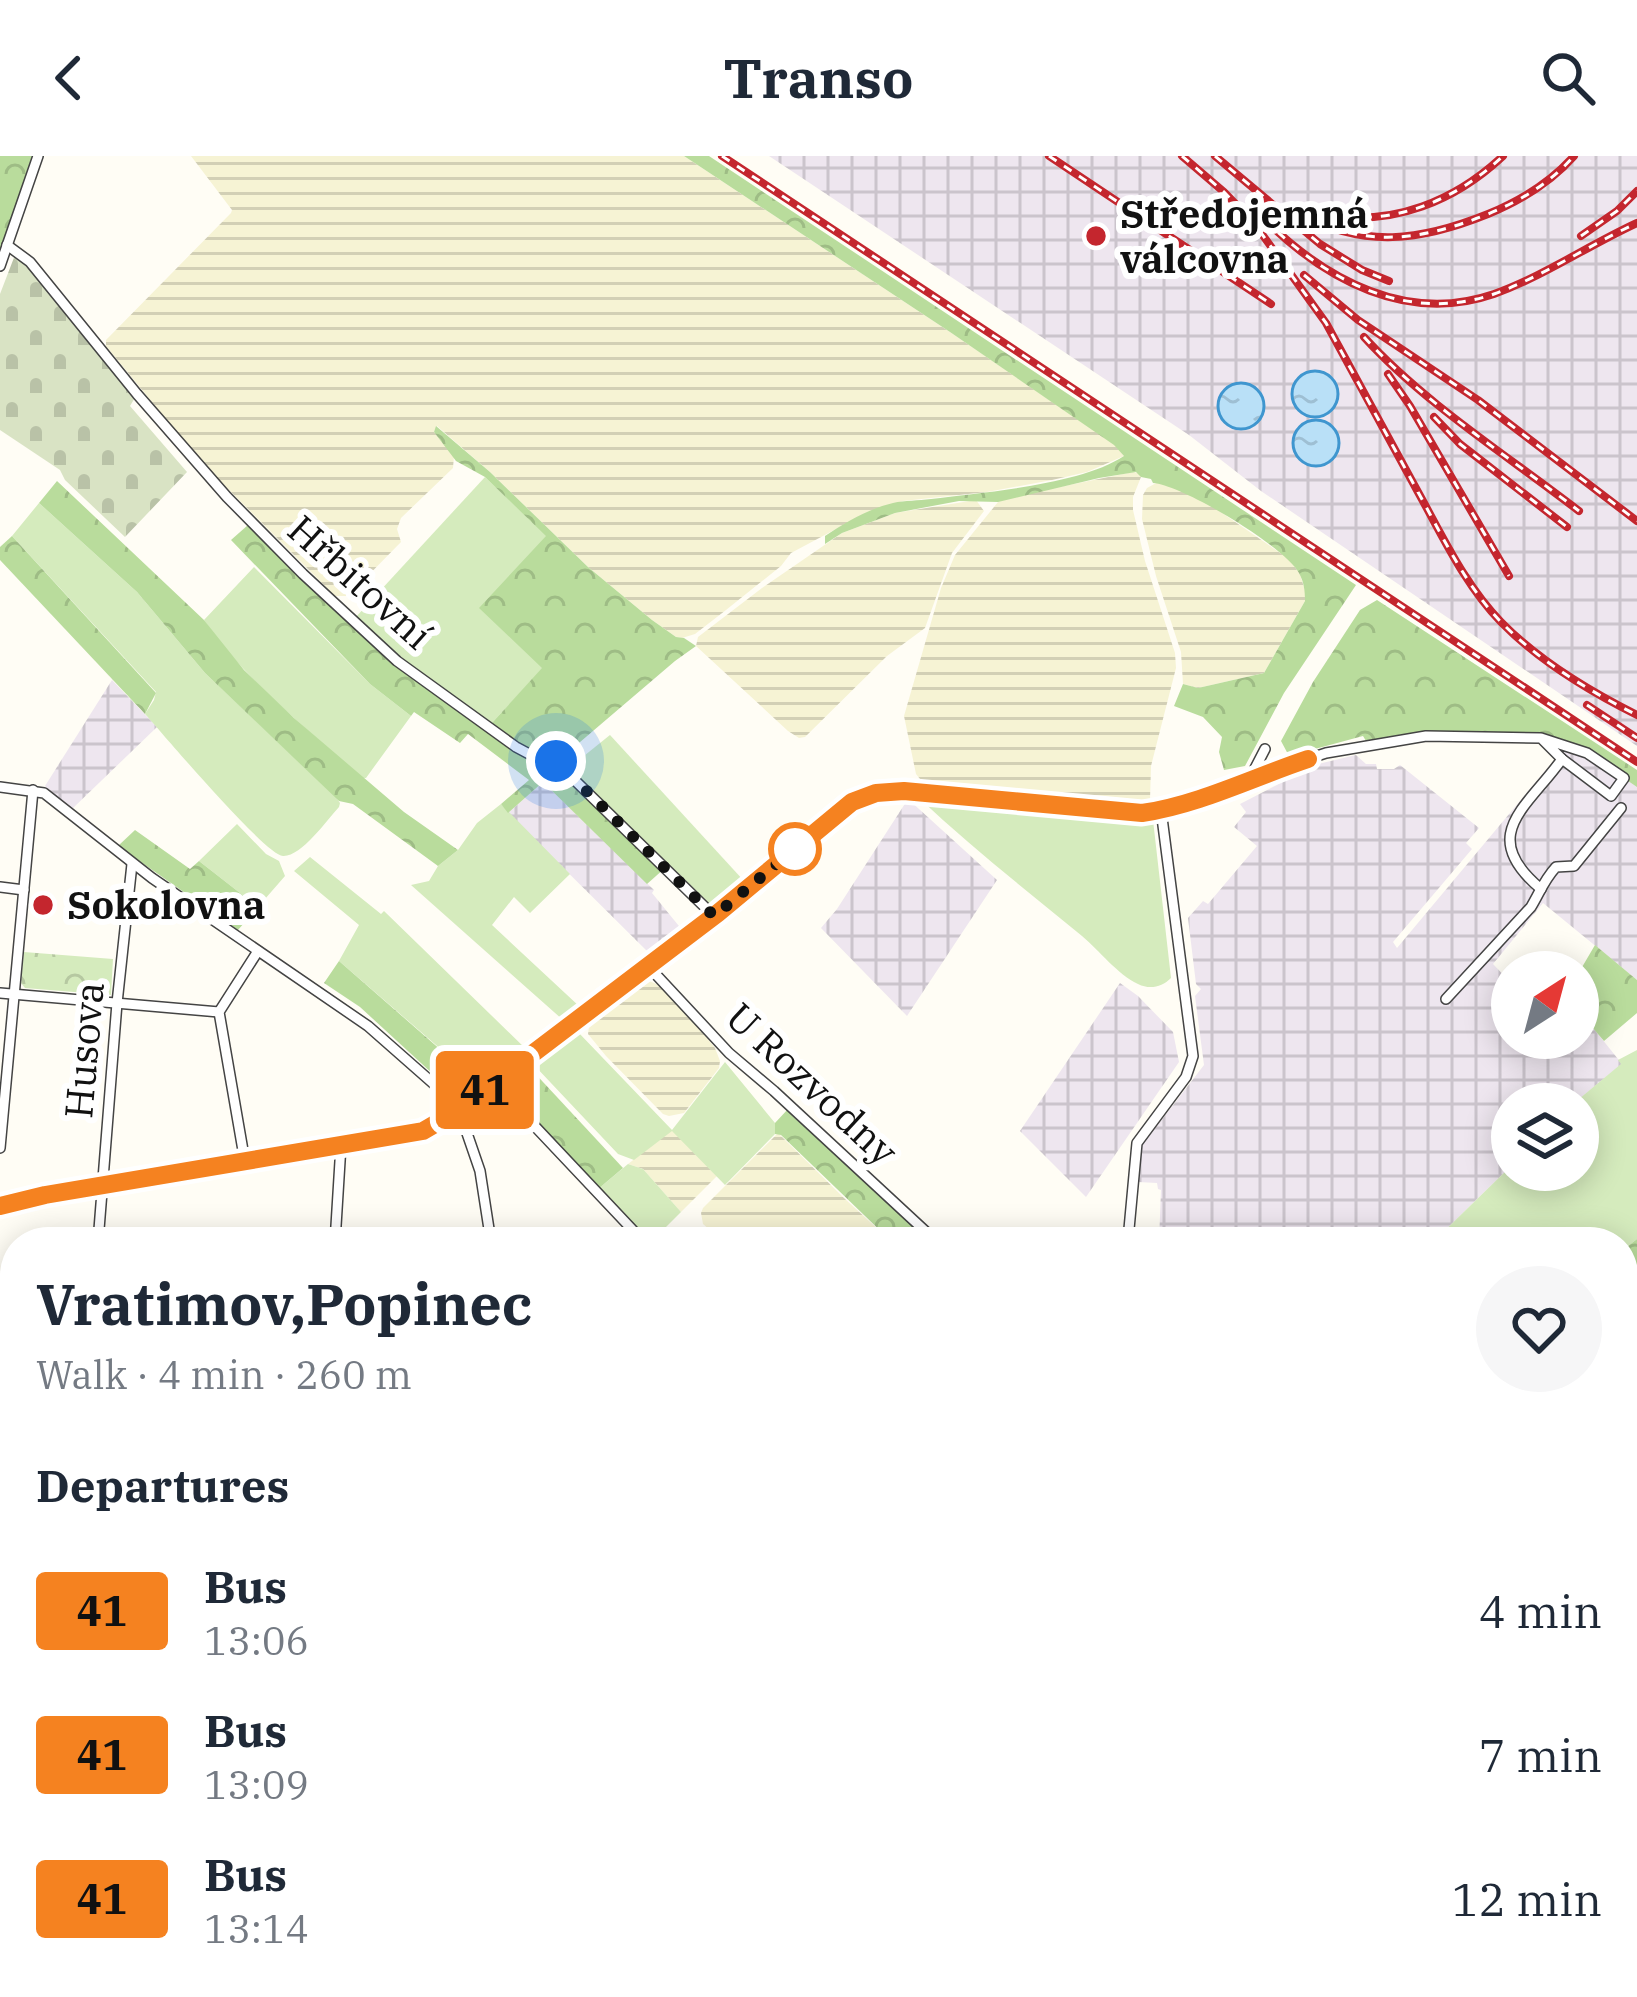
<!DOCTYPE html>
<html lang="en">
<head>
<meta charset="utf-8">
<style>
  :root { --surface:#fff; --page:#f6f6f7; --text:#1f2937; --muted:#747a83 }
  body { margin:0; font-family:"IBM Plex Serif",serif; background:var(--page); color:var(--text); height:100vh; display:flex; flex-direction:column; font-size:45px; white-space:nowrap }
  * { box-sizing:border-box; margin:0 }
  p { font-size:39px; color:var(--muted) }
  .icon { flex:none; width:66px; height:66px; fill:none; stroke:currentColor; stroke-width:2; stroke-linecap:round; stroke-linejoin:round }
  .map { position:relative; flex:1; overflow:hidden }
  .sheet { position:absolute; left:0px; top:1071px; width:1638px; height:771px; display:flex; flex-direction:column; background:var(--surface); border-radius:48px 48px 0 0; box-shadow:0 6px 30px #0003 }
  .sheet>* { flex:none }
  .badge { padding:0 24px; border-radius:9px; font-size:42px; line-height:78px }
  .needle { width:78px; rotate:36deg }
  .buttons { position:absolute; left:1491px; top:795px; display:grid; gap:24px }
  .buttons a { display:grid; place-items:center; width:108px; height:108px; border-radius:50%; background:var(--surface); box-shadow:0 6px 30px #0003; font-size:60px }
  .you { position:absolute; width:60px; height:60px; margin:-30px; border:9px solid #fff; border-radius:50%; background:#1a73e8; box-shadow:0 0 0 18px #1a73e833 }
  .map>.badge { position:absolute; translate:-50% -50%; box-shadow:0 0 0 6px #fff }
  h2 { padding:0 36px; font-size:45px; line-height:108px }
  .round { display:grid; place-items:center; flex:none; width:126px; height:126px; border-radius:63px; background:var(--page) }
  .summary { display:flex; align-items:center; justify-content:space-between; height:204px; padding:0 36px }
  h1 { font-size:57px; font-weight:800; line-height:90px }
  ul { padding:0; list-style:none }
  li { display:flex; align-items:center; gap:36px; height:144px; padding:0 36px }
  li div { flex:1 }
  li b { display:block; font-size:45px }
  li em { font-style:normal }
  li .badge { min-width:132px; font-weight:700; text-align:center }
  header { display:flex; justify-content:space-between; align-items:center; height:156px; padding:0 36px; background:var(--surface); font-size:54px; font-weight:800 }
  .map>svg:first-child { display:block }
  .industrial { fill:url(#industrial-grid) }
  .farmland { fill:url(#farmland-rules) }
  .grass { fill:#d5ebbd }
  .forest { fill:url(#forest-crowns) }
  .cemetery { fill:url(#cemetery-stones) }
  .park { fill:url(#park-crowns) }
  .water { fill:url(#water-ripples); stroke:#3f96cf; stroke-width:3 }
  .lines { fill:none; stroke-linecap:round; stroke-linejoin:round }
  .stream { stroke:#3f96cf; stroke-width:3 }
  .street-casing { stroke:#444; stroke-width:12 }
  .secondary-casing { stroke:#333; stroke-width:16 }
  .street { stroke:#fff; stroke-width:9 }
  .secondary { stroke:#fff6b0; stroke-width:14 }
  .rail-casing { stroke:#c4262e; stroke-width:8 }
  .rail { stroke:#fff; stroke-width:3; stroke-dasharray:9; stroke-linecap:butt }
  .line-casing { stroke:#fff; stroke-width:27 }
  .line { stroke:#f58220; stroke-width:18 }
  .walk { stroke:#111; stroke-width:12; stroke-dasharray:0 21.6 }
  .poi-dot { fill:#c4262e; stroke:#fff; stroke-width:4.5 }
  .stop-dot { fill:#fff; stroke:#f58220; stroke-width:6 }
  .labels { text-anchor:middle; stroke-width:12; stroke-linejoin:round; paint-order:stroke }
  .poi-label { font-size:39px; font-weight:bold; fill:#111; stroke:#fff; text-anchor:start }
  .street-label { font-size:39px; fill:#111; stroke:#fff }
</style>
</head>
<body>
<header><svg class="icon" aria-label="back" viewBox="0 0 24 24"><path d="M15 5l-7 7 7 7"/></svg>Transo<svg class="icon" aria-label="search" viewBox="0 0 24 24"><circle cx="10" cy="10" r="6"/><path d="M15 15l6 6"/></svg></header>
<div class="map">
<svg width="1637" height="1841" viewBox="0 0 1637 1841">
  <defs>
    <pattern id="industrial-grid" width="8" height="8" patternUnits="userSpaceOnUse" patternTransform="scale(3)"><rect width="8" height="8" fill="#eee6ef"/><path d="M0 4h8M4 0v8" fill="none" stroke="#cbc4cc"/></pattern>
    <pattern id="farmland-rules" width="6" height="5" patternUnits="userSpaceOnUse" patternTransform="scale(3)"><rect width="6" height="5" fill="#f6f3d4"/><path d="M0 2.5h6" fill="none" stroke="#d2cfb5"/></pattern>
    <pattern id="forest-crowns" width="20" height="18" patternUnits="userSpaceOnUse" patternTransform="scale(3)"><rect width="20" height="18" fill="#b9dc9c"/><path d="M2 6a3 3 0 1 1 6 0M12 15a3 3 0 1 1 6 0" fill="none" stroke="#9ebc85"/></pattern>
    <pattern id="cemetery-stones" width="16" height="16" patternUnits="userSpaceOnUse" patternTransform="scale(3)"><rect width="16" height="16" fill="#d9e3c4"/><path d="M2 7V4a2 2 0 0 1 4 0v3zM10 15v-3a2 2 0 0 1 4 0v3z" fill="#b9c2a7"/></pattern>
    <pattern id="park-crowns" width="20" height="18" patternUnits="userSpaceOnUse" patternTransform="scale(3)"><rect width="20" height="18" fill="#d5ebbd"/><path d="M2 6a3 3 0 1 1 6 0M12 15a3 3 0 1 1 6 0" fill="none" stroke="#b6c8a1"/></pattern>
    <pattern id="water-ripples" width="26" height="14" patternUnits="userSpaceOnUse" patternTransform="scale(3)"><rect width="26" height="14" fill="#b9e0f7"/><path d="M2 4q2-2 4 0t4 0M15 11q2-2 4 0t4 0" fill="none" stroke="#9ebfd3"/></pattern>
  </defs>
  <rect width="100%" height="100%" fill="#fffdf5"/>
  <g class="industrial">
    <polygon points="769,0 1637,0 1637,590 1261,335 1189,279"/>
    <polygon points="112,524 157,571 72,653 45,630"/>
    <polygon points="1570,585 1637,630 1637,824 1543,747 1493,808 1512,828 1512,882 1578,882 1578,864 1586,863 1622,908 1573,948 1512,948 1512,1009 1433,1086 1159,1086 1161,1034 1158,1033 1157,1027 1138,1026 1140,992 1204,909 1195,840 1201,833 1196,828 1188,762 1203,745 1208,748 1257,690 1234,671 1246,656 1240,648 1318,608 1356,599 1366,608 1376,608 1377,613 1394,613 1400,609 1479,672 1466,687 1472,693 1393,786 1397,792"/>
    <polygon points="543,626 654,734 652,737 683,775 651,799 508,657"/>
    <polygon points="908,643 997,724 907,860 821,772 837,753"/>
    <polygon points="1120,827 1138,840 1173,876 1179,906 1086,1041 1020,975"/>
  </g>
  <g class="farmland">
    <polygon points="191,0 684,0 950,176 1115,289 1124,300 1087,316 1052,324 987,336 903,345 868,356 791,397 781,410 726,454 695,478 682,482 676,481 652,464 588,411 490,316 437,270 434,276 454,300 453,312 401,362 397,373 401,386 348,440 335,440 201,306 106,190 106,184 231,57 232,54"/>
    <polygon points="1133,316 1139,317 1141,321 1133,341 1133,354 1145,405 1175,497 1176,512 1151,610 1150,644 1143,649 1131,649 949,634 924,628 916,618 904,560 941,432 955,399 998,346 1005,342"/>
    <polygon points="1158,326 1180,332 1212,350 1289,403 1300,418 1306,438 1305,445 1264,517 1198,532 1183,528 1181,496 1156,420 1142,363 1143,339 1147,332"/>
    <polygon points="976,344 984,355 952,397 925,472 887,500 805,581 799,582 788,575 696,490 698,481 762,432 842,377 895,357"/>
    <polygon points="644,823 659,829 683,852 715,892 720,905 719,912 684,957 669,960 663,958 606,900 588,878 590,864"/>
    <polygon points="672,974 717,1020 681,1056 643,1013 628,1008"/>
    <polygon points="778,977 844,1042 892,1086 724,1086 703,1068 701,1057 703,1052"/>
    <polygon points="824,1827 1118,1827 1104,1841 837,1841"/>
    <polygon points="1205,1827 1425,1827 1436,1841 1188,1841"/>
  </g>
  <g class="grass">
    <polygon points="485,321 547,380 543,512 491,568 399,502 355,462"/>
    <path d="M 39,347 L 137,436 L 205,517 L 335,640 L 340,647 L 339,651 C 327,664 301,701 283,700 C 265,699 164,579 145,558 L 154,544 L 156,536 L 12,380 Z"/>
    <path d="M 254,411 L 370,528 L 411,560 L 366,622 L 362,622 C 307,573 246,525 204,464 Z"/>
    <polygon points="610,579 744,725 713,751 569,612"/>
    <path d="M 919,642 L 1153,664 L 1171,822 C 1162,831 1150,834 1138,828 C 1117,818 1100,795 1082,780 C 1026,734 971,691 919,642 Z"/>
    <polygon points="501,648 570,718 530,757 514,741 492,769 580,851 563,864 411,729 429,725 438,710 458,694 477,667"/>
    <polygon points="237,668 266,698 279,705 285,720 258,751 199,705"/>
    <polygon points="310,701 381,758 384,755 527,894 481,928 339,805 359,769 294,715"/>
    <polygon points="577,875 672,974 725,906 775,967 775,978 725,1029 672,975 634,1004 618,998 534,909"/>
    <polygon points="1637,894 1637,1083 1623,1094 1623,1086 1433,1086 1512,1009 1512,1014 1578,1014 1578,948 1573,948 1621,908 1618,904"/>
    <polygon points="628,1008 643,1013 681,1056 651,1086 648,1086 597,1034"/>
    <polygon points="606,1827 774,1827 760,1841 614,1841 616,1839"/>
    <polygon points="1118,1827 1205,1827 1188,1841 1104,1841"/>
  </g>
  <g class="forest">
    <polygon points="0,0 32,0 2,93 0,92"/>
    <path d="M 684,0 L 709,0 L 1356,429 L 1284,537 L 1245,610 L 1224,614 L 1219,596 L 1222,581 L 1203,561 L 1174,550 L 1183,528 L 1198,532 L 1264,517 L 1305,445 C 1305,435 1304,426 1299,417 C 1285,391 1183,329 1153,327 L 1151,323 L 1141,321 L 1136,316 L 1099,322 L 998,346 L 959,345 L 895,357 L 842,377 L 825,388 L 825,380 C 846,366 868,353 893,347 C 905,344 918,345 931,343 C 985,336 1080,329 1124,300 L 1114,289 L 950,176 Z"/>
    <polygon points="436,270 490,316 588,411 652,464 676,481 684,482 696,490 675,505 559,604 665,712 647,728 543,626 508,657 501,648 529,624 468,578 460,587 414,556 411,560 370,528 231,384 248,369 394,508 491,568 542,512 479,452 546,380 485,321 456,305 434,276"/>
    <polygon points="57,325 204,464 244,514 294,562 404,656 458,694 438,710 353,648 339,645 205,517 137,436 39,347"/>
    <polygon points="12,380 156,537 145,558 0,404 0,391"/>
    <polygon points="1377,444 1637,614 1637,631 1587,597 1541,582 1409,583 1404,578 1366,585 1363,580 1289,600 1281,585 1313,526 1360,454"/>
    <polygon points="135,674 190,713 199,705 258,751 238,774 118,690"/>
    <polygon points="1595,789 1637,824 1637,857 1604,885 1586,864 1578,864 1578,818"/>
    <polygon points="339,805 442,895 452,926 446,930 360,851 324,827"/>
    <polygon points="530,912 623,1012 597,1034 503,930"/>
    <polygon points="788,953 932,1086 892,1086 781,979 775,978 775,967"/>
    <polygon points="1637,1083 1637,1654 1633,1647 1623,1644 1623,1094"/>
  </g>
  <polygon class="cemetery" points="15,99 29,110 136,240 130,250 187,316 125,381 65,324 60,314 0,274 0,138"/>
  <polygon class="park" points="24,796 113,803 111,839 25,832 21,827"/>
  <g class="water">
    <circle cx="1315" cy="238" r="23"/>
    <circle cx="1241" cy="250" r="23"/>
    <circle cx="1316" cy="287" r="23"/>
  </g>
  <g class="lines">
    <polyline class="stream" points="1623,1593 1637,1590"/>
    <g class="street-casing">
      <g id="street">
        <polyline points="7,89 30,106 137,238 227,341 303,418 397,505 516,591 531,599 556,606 714,760"/>
        <polyline points="0,110 38,0"/>
        <polyline points="1250,622 1265,593"/>
        <polyline points="0,631 44,637 152,722 368,870 443,936 459,954 480,1015 491,1086"/>
        <polyline points="0,731 24,734"/>
        <path d="M 1541,733 C 1476,679 1528,651 1562,603"/>
        <polyline points="648,810 729,897 774,935 937,1086"/>
        <polyline points="0,837 219,856"/>
        <path d="M 1446,843 L 1531,751 C 1540,736 1544,724 1556,711 L 1574,710 L 1621,652"/>
        <polyline points="494,927 644,1086"/>
        <polyline points="0,992 33,634"/>
        <polyline points="245,1006 219,856 258,795"/>
        <polyline points="0,1050 45,1039 423,975 459,954 718,757 852,646 876,637 904,635 1141,657 1175,652 1250,622 1326,597 1426,580 1541,582 1587,597 1624,622 1611,640 1562,603 1541,582"/>
        <polyline points="98,1086 117,847 132,708"/>
        <polyline points="335,1086 341,989"/>
        <polyline points="1133,1086 1129,1073 1137,987 1186,921 1193,900 1161,654"/>
        <polyline points="0,1608 15,1619"/>
        <polyline points="0,1760 15,1772"/>
        <polyline points="0,1803 15,1789"/>
        <polyline points="91,1827 109,1830 142,1827"/>
        <polyline points="142,1827 157,1841"/>
        <polyline points="394,1827 408,1841"/>
        <polyline points="1434,1827 1445,1841"/>
        <polyline points="1571,1827 1581,1841"/>
        <polyline points="769,1841 785,1827"/>
      </g>
    </g>
    <g class="secondary-casing">
      <g id="secondary">
        <polyline points="0,1416 15,1428"/>
        <polyline points="499,1827 511,1841"/>
      </g>
    </g>
    <use href="#street" class="street"/>
    <use href="#secondary" class="secondary"/>
    <g class="rail-casing">
      <g id="rail">
        <polyline points="722,0 1637,606"/>
        <polyline points="1049,0 1271,148"/>
        <path d="M 1182,0 L 1224,36 L 1254,67 L 1326,167 C 1356,223 1387,279 1418,336 C 1443,381 1465,429 1501,466 C 1539,505 1589,535 1637,559"/>
        <polyline points="1215,0 1320,88 1362,114 1389,125"/>
        <path d="M 1298,57 C 1364,93 1421,85 1488,58 C 1522,44 1550,27 1574,0"/>
        <path d="M 1327,59 C 1394,70 1455,45 1503,0"/>
        <path d="M 1265,64 C 1326,124 1407,168 1494,138 C 1544,120 1589,89 1637,67"/>
        <polyline points="1581,80 1617,55 1637,35"/>
        <polyline points="1304,119 1358,164 1478,244 1637,365"/>
        <path d="M 1364,181 C 1424,247 1508,300 1579,355"/>
        <polyline points="1388,218 1410,250 1509,420"/>
        <polyline points="1434,261 1460,288 1567,371"/>
        <polyline points="1587,549 1637,582"/>
      </g>
    </g>
    <use href="#rail" class="rail"/>
  </g>
  <g class="lines">
    <g class="line-casing">
      <path id="line" d="M 0,1050 L 45,1039 L 423,975 L 459,954 L 494,927 L 718,757 L 852,646 L 876,637 L 904,635 L 1142,657 C 1198,649 1254,621 1308,603"/>
    </g>
    <use href="#line" class="line"/>
    <polyline class="walk" points="556,605 714,760 795,693"/>
  </g>
  <g class="poi-dot">
    <circle cx="1096" cy="80" r="12"/>
    <circle cx="43" cy="749" r="12"/>
  </g>
  <circle class="stop-dot" cx="795" cy="693" r="24"/>
  <g class="labels">
    <g class="poi-label">
      <text x="1120" y="72">Středojemná<tspan x="1120" dy="45">válcovna</tspan></text>
      <text x="67" y="763">Sokolovna</text>
    </g>
    <g class="street-label">
      <text transform="translate(360 426) rotate(42)" y="14">Hřbitovní</text>
      <text transform="translate(84 894) rotate(-85)" y="14">Husova</text>
      <text transform="translate(812 928) rotate(43)" y="14">U Rozvodny</text>
    </g>
  </g>
</svg>
<div class="buttons">
<a><svg class="needle" viewBox="-14 -14 28 28"><path d="M0-13l5 13h-10z" fill="#e53935"/><path d="M0 13l5-13h-10z" fill="#747a83"/></svg></a>
<a><svg class="icon" aria-label="layers" viewBox="0 0 24 24"><path d="M12 4l9 5-9 5-9-5zM3 14l9 5 9-5"/></svg></a>
</div>
<div class="you" style="left:556px;top:605px"></div>
<b class="badge" style="left:485px;top:934px;background:#f58220;color:#111">41</b>
<section class="sheet">
<div class="summary"><div><h1>Vratimov,Popinec</h1><p>Walk · 4 min · 260 m</p></div><a class="round"><svg class="icon" aria-label="heart" viewBox="0 0 24 24"><path d="M12 20l-8-8c-3-5 5-10 8-4 3-6 11-1 8 4z"/></svg></a></div>
<h2>Departures</h2>
<ul>
<li><span class="badge" style="background:#f58220;color:#111">41</span><div><b>Bus</b><p>13:06</p></div><em>4 min</em></li>
<li><span class="badge" style="background:#f58220;color:#111">41</span><div><b>Bus</b><p>13:09</p></div><em>7 min</em></li>
<li><span class="badge" style="background:#f58220;color:#111">41</span><div><b>Bus</b><p>13:14</p></div><em>12 min</em></li>
</ul>
</section>
</div>
</body>
</html>
